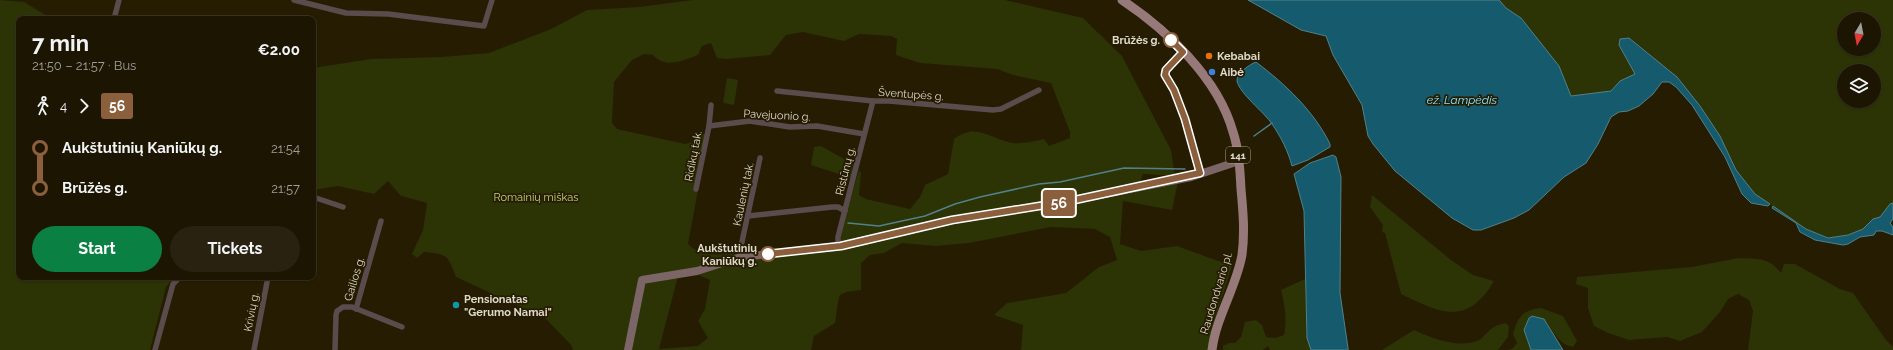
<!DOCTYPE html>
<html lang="en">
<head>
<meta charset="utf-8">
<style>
  :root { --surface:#1c1502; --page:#292211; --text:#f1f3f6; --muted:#a09f99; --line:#3a3424; --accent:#0b8043 }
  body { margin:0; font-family:Raleway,sans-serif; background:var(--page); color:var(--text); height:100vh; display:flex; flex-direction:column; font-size:15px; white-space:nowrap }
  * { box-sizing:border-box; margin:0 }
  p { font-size:13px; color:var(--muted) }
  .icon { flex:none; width:22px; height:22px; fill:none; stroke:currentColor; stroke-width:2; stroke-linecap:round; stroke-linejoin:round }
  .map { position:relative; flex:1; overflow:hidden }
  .side { position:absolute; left:16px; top:16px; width:300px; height:264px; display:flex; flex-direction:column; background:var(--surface); border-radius:8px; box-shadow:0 1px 3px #0004,0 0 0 1px var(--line) }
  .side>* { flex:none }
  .badge { padding:0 8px; border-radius:3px; font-size:14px; line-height:26px }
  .needle { width:26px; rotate:190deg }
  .tools { position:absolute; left:1837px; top:12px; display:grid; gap:8px }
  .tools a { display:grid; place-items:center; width:44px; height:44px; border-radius:50%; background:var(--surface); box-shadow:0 1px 3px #0004,0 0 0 1px var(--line); font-size:20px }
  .map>.badge { position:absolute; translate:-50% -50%; box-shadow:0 0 0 2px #fff }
  .legs { display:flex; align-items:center; gap:6px; height:44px; padding:0 16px; font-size:13px }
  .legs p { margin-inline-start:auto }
  .summary { display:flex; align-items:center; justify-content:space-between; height:68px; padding:0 16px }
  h1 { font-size:22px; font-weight:700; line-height:30px }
  .primary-button { display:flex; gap:8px; margin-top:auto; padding:8px 16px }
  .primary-button a { flex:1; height:46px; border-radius:24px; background:var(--accent); color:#fff; font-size:16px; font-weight:700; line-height:46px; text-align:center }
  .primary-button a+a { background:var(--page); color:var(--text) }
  ul { padding:0 16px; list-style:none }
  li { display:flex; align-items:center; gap:14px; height:40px; font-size:15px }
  li i { display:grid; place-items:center; width:6px; height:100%; margin:0 5px; background:currentColor }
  li i::after { content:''; width:10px; height:10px; margin:-5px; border:3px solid; border-radius:50%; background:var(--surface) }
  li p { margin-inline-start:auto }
  li:first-child i { background:linear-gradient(#0000 50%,currentColor 0) }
  li:last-child i { background:linear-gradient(currentColor 50%,#0000 0) }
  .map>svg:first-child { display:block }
  .green { fill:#2c3305; fill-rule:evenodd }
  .water { fill:#165b6d; stroke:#528189 }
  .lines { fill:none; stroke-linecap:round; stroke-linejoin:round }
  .stream { stroke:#528189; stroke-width:1.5 }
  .street { stroke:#5a4b4c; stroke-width:5.5 }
  .secondary { stroke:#7c6566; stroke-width:8 }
  .primary { stroke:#97797a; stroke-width:9 }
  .line-1-casing { stroke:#fff; stroke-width:9 }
  .line-1 { stroke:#8b5e3c; stroke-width:6 }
  .stop-1-dot { fill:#fff; stroke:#8b5e3c; stroke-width:2 }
  .food-dot { fill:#e8710a; stroke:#251c02; stroke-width:1.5 }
  .shop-dot { fill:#3f7fe0; stroke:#251c02; stroke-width:1.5 }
  .culture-dot { fill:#0f9aa8; stroke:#251c02; stroke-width:1.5 }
  .labels { text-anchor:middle; stroke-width:3.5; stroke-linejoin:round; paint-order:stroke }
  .shield { fill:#251c02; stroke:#a7a18e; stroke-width:1 }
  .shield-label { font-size:10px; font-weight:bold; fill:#dfdaca }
  .stop-label { font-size:11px; font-weight:bold; fill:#dfdaca; stroke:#251c02; text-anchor:end }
  .poi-label { font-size:11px; font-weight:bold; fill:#dfdaca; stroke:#251c02; text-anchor:start }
  .street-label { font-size:11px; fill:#dfdaca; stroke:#251c02 }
  .park-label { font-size:11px; fill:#c4d77a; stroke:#251c02 }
  .water-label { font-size:12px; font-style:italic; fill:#87e3fe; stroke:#251c02 }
</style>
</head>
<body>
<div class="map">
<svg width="1893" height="350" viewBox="0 0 1893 350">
  <rect width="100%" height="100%" fill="#251c02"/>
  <g class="green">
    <polygon points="0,0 24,2 52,19 19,19 19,277 174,277 166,287 150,350 0,350"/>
    <path d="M 693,0 L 1005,0 L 1083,18 L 1122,56 L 1171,150 L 1175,176 L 1143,174 L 1140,183 L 840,244 L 843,225 L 859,170 L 861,173 L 859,195 L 866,199 L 910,209 L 920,197 L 925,185 L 948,174 L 954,139 C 976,122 990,139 1013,143 C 1022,144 1035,141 1044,139 L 1049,146 L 1070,138 L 1070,132 L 1051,83 L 1013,75 L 997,69 L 920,63 L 896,55 L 897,39 L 891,36 L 859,34 L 844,41 L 803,32 L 786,35 L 770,55 L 727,59 L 717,58 L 711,43 L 702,46 L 698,55 C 682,61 666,69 653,55 L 644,54 L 632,60 L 614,82 L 612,123 L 617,129 L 685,144 L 696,141 L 701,134 L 706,134 L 698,190 L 688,244 C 702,258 718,254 736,254 L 736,256 L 695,268 L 640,280 L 637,285 L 626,350 L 573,350 L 571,345 L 545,318 L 456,277 C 448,255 447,254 424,252 L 417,258 L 412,254 L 423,230 L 427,203 L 401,196 L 388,181 L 374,194 L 338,186 L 313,190 L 313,68 L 371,59 L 441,57 L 489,53 L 551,29 L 587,10 L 639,7 Z"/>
    <path d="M 1499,0 L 1893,0 L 1893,203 L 1890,204 L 1880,217 L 1873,219 L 1863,229 L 1848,235 L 1828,238 L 1806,229 L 1755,194 L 1736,170 L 1720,136 L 1700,106 L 1677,77 L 1629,38 L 1620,39 L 1619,45 L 1635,74 L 1620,81 L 1611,91 L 1571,96 L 1559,66 L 1521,18 L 1506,8 ZM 1844,19 L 1874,19 L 1874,49 L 1844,49 ZM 1844,71 L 1874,71 L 1874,101 L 1844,101 Z"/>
    <polygon points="727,78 738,80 734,105 723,103"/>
    <polygon points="821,146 853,164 851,178 811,165 814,147"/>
    <path d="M 1178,182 L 1172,210 L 1123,201 L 1120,244 L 1141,251 L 1177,246 L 1232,266 L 1213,325 L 1209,350 L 1021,350 L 1023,325 L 994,315 L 1007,303 L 1066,293 L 1099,267 L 1117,260 L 1110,237 L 1095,229 L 1051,227 L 969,243 L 936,246 L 902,243 L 884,253 L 870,255 L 861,263 L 861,290 L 846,292 L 840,295 C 837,301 837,314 835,323 L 814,336 L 811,350 L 632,350 L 644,282 L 678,276 L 659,349 L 698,346 L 708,338 L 698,321 L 705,309 L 710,280 L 694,273 L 734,262 L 1034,211 Z"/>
    <path d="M 1372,195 L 1451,260 L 1473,275 L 1494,281 C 1467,327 1440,313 1401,294 L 1385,233 L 1382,232 L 1383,225 L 1370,207 Z"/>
    <path d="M 1739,258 C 1758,259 1769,257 1781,273 L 1784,264 L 1795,264 L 1840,289 L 1853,293 L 1886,340 L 1893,347 L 1893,350 L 1748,350 L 1753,311 L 1749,300 L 1738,294 L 1728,299 L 1720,312 L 1702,332 L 1680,341 L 1667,337 L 1629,340 L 1608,333 L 1594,326 L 1588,308 L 1588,288 L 1576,284 L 1577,277 L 1691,267 Z"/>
    <path d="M 1305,279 L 1307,338 L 1311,350 L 1270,350 L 1268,346 L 1263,350 L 1223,350 L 1223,346 L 1229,343 L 1235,343 L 1241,337 L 1245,322 L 1256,320 L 1262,325 L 1266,337 L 1276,338 L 1284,335 C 1287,319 1285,306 1281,290 Z"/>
    <path d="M 1541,308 L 1563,316 L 1577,341 L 1573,347 C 1558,344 1553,330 1544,319 L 1529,318 L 1524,330 L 1531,350 L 1506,350 L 1512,349 L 1517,343 L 1513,334 C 1518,317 1522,310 1541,308 Z"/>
    <path d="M 1506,323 L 1509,327 L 1508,337 L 1498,350 L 1382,350 L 1414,330 C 1434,339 1462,350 1481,339 C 1489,330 1494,325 1506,323 Z"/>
  </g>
  <g class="water">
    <polygon points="1248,0 1499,0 1506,8 1521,18 1559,66 1571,96 1611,91 1620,81 1635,74 1619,45 1620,39 1629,38 1677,77 1700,106 1720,136 1736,170 1755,194 1770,204 1768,206 1751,203 1742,194 1725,157 1692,105 1676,87 1669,82 1662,82 1653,94 1639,106 1628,111 1619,112 1611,117 1598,144 1586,163 1564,177 1529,210 1514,218 1481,230 1473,230 1452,218 1395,171 1373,144 1368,136 1362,105 1333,55 1326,36 1301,30"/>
    <path d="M 1256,62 C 1285,84 1314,111 1330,144 L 1330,147 L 1308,160 L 1292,166 C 1288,151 1281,137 1272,124 C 1265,113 1239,93 1237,81 C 1236,74 1250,64 1256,62 Z"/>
    <polygon points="1333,155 1336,157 1341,177 1340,293 1348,348 1348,350 1311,350 1307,338 1304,211 1294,174 1310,163"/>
    <polygon points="1893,203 1893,219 1890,223 1893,227 1893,235 1882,231 1876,231 1874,235 1860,237 1848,244 1843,245 1815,240 1800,232 1796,223 1772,208 1773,206 1806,229 1828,238 1848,235 1863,229 1873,219 1880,217 1890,204"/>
    <polygon points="1532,316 1544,319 1563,350 1531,350 1524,330 1529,318"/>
  </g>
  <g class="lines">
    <g class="stream">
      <polyline points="1254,136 1272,123"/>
      <polyline points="848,223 879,226 925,216 955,204 980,197 1039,184 1060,182 1124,168 1185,169"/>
    </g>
    <g class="street">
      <polyline points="294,0 346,13 388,14 484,26 492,0"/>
      <polyline points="114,19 119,0"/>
      <polyline points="1183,52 1166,70 1165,75 1174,90 1185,119 1200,173"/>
      <polyline points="777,91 873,101 889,101 993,110 1001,109 1039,90"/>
      <polyline points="711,105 709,126 750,121 790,127 817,126 864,134"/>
      <polyline points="696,189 709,126"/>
      <polyline points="313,197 343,207"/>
      <polyline points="748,216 832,207 838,207 845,211"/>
      <polyline points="838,246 838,237 873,101"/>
      <polyline points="741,257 740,251 760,158"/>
      <polyline points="201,277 205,278"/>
      <polyline points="356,309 381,221"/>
      <polyline points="155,350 173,284 180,277"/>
      <polyline points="254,350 268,277"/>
      <polyline points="335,350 336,315 337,311 343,307 352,307 402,327"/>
    </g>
    <polyline class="secondary" points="628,350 642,280 697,271 741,257 841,246 952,220 1069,201 1191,177 1239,161"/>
    <path class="primary" d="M 1122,0 C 1167,30 1218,78 1233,132 C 1239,150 1240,170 1241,189 C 1243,211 1245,232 1242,255 C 1236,288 1216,317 1212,350"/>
  </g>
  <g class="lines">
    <g class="line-1-casing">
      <polyline id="line-1" points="768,254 841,246 952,220 1070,201 1200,173 1185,119 1174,90 1165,75 1166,70 1183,52 1171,40"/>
    </g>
    <use href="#line-1" class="line-1"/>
  </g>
  <g class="stop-1-dot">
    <circle cx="1171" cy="40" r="7"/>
    <circle cx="768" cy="254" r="7"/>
  </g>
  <circle class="food-dot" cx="1209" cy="56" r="4"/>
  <circle class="shop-dot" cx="1212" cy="72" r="4"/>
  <circle class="culture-dot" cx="456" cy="305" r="4"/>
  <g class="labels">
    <rect class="shield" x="1226" y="147" width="24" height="16" rx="3"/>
    <g class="shield-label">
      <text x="1238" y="159">141</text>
    </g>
    <g class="stop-label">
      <text x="1160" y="44">Brūžės g.</text>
      <text x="757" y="252">Aukštutinių<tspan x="757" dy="13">Kaniūkų g.</tspan></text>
    </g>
    <g class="poi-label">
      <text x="1217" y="60">Kebabai</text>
      <text x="1220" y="76">Aibė</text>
      <text x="464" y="303">Pensionatas<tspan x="464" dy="13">"Gerumo Namai"</tspan></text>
    </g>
    <g class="street-label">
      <text transform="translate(911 94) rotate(4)" y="4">Šventupės g.</text>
      <text transform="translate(777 115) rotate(3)" y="4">Pavejuonio g.</text>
      <text transform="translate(693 156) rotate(-79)" y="4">Ridikų tak.</text>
      <text transform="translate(845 171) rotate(-76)" y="4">Ristūnų g.</text>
      <text transform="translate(743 194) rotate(-78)" y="4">Kaulenių tak.</text>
      <text transform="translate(354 279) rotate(-73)" y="4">Gailios g.</text>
      <text transform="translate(1216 293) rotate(-73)" y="4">Raudondvario pl.</text>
      <text transform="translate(251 312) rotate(-79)" y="4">Krivių g.</text>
    </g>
    <g class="park-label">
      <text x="536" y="201">Romainių miškas</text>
    </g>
    <g class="water-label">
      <text x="1462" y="104">ež. Lampėdis</text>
    </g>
  </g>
</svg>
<div class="tools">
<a><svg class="needle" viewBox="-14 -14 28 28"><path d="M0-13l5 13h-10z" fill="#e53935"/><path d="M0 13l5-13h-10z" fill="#a09f99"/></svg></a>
<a><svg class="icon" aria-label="layers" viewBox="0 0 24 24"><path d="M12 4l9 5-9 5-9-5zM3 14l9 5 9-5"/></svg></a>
</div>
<b class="badge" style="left:1059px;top:203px;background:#8b5e3c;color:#fff">56</b>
<section class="side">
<div class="summary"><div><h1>7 min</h1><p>21:50 – 21:57 · Bus</p></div><b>€2.00</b></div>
<div class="legs"><svg class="icon" aria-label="walk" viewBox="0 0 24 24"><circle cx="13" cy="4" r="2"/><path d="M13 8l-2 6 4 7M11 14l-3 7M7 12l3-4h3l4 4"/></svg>4<svg class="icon" aria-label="forward" viewBox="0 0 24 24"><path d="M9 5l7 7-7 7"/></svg><b class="badge" style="background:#8b5e3c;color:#fff">56</b></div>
<ul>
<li><i style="color:#8b5e3c"></i><b>Aukštutinių Kaniūkų g.</b><p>21:54</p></li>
<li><i style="color:#8b5e3c"></i><b>Brūžės g.</b><p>21:57</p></li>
</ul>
<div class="primary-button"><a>Start</a><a>Tickets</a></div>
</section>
</div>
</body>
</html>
